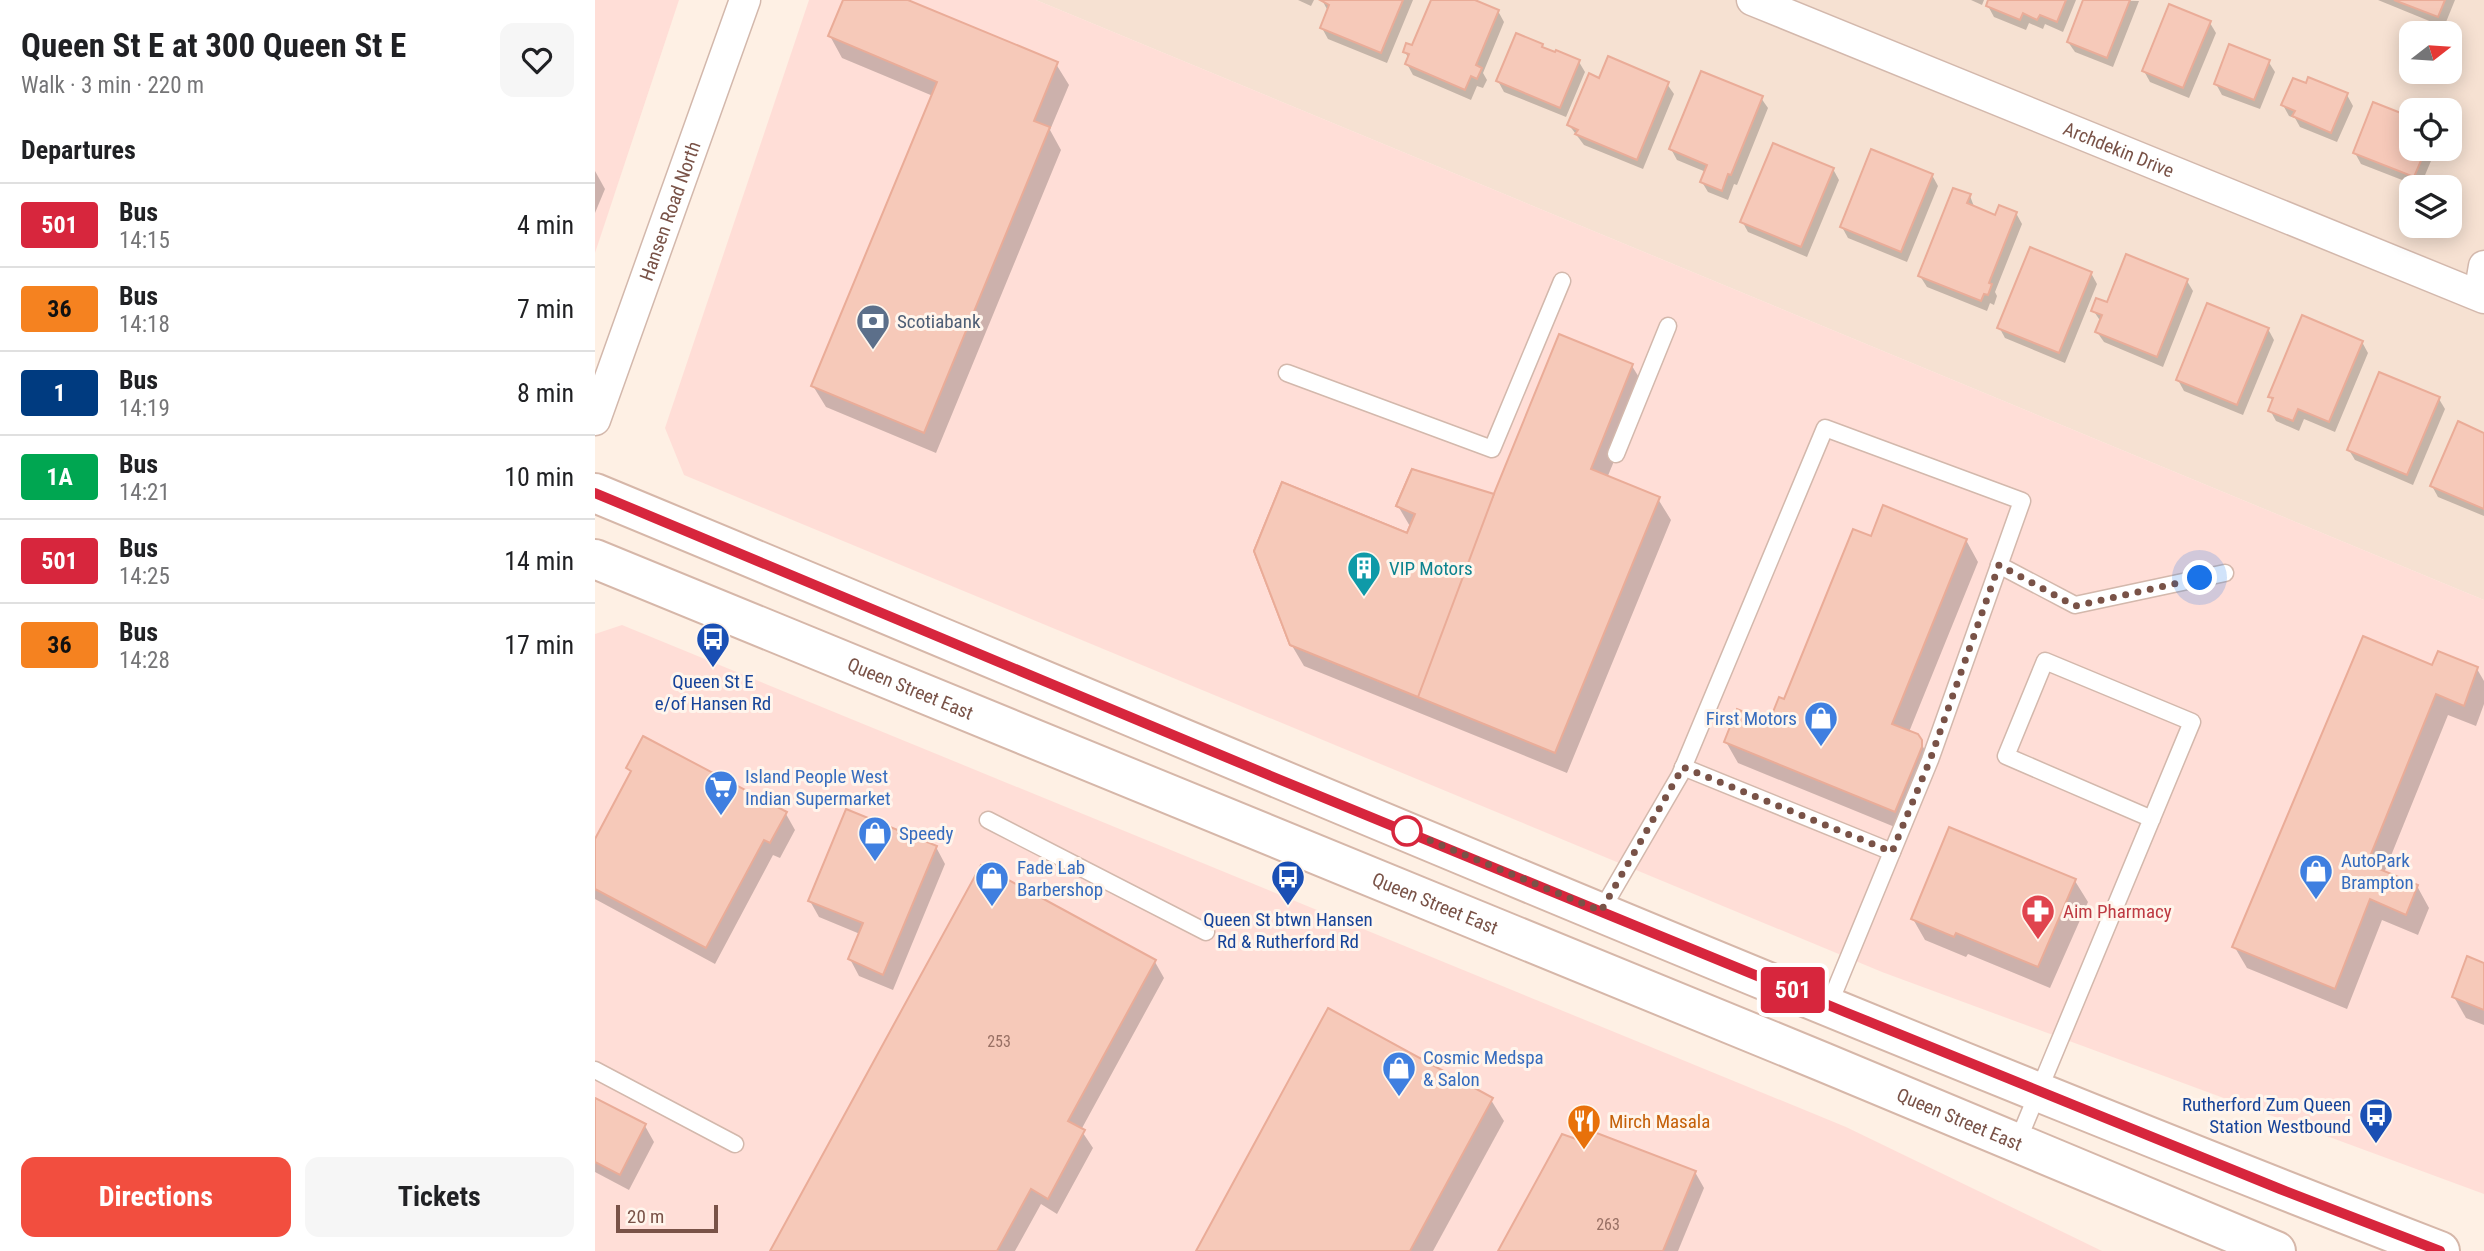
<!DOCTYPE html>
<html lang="en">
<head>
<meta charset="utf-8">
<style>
  :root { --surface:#fff; --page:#f6f6f6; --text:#202124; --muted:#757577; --line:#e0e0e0; --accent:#f24e3f }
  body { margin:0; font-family:"Roboto Condensed",sans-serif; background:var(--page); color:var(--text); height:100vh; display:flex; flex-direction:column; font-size:26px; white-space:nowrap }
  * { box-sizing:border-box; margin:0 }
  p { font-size:23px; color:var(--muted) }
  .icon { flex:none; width:38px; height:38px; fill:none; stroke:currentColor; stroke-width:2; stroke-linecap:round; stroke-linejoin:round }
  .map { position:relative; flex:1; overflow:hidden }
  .details { display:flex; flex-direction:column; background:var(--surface); width:595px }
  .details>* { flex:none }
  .badge { padding:0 14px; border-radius:5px; font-size:24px; line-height:46px }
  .needle { width:46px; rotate:73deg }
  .controls { position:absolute; left:1804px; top:21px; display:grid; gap:14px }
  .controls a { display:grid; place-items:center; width:63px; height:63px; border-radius:14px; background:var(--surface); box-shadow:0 4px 18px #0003; font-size:35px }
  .scale { position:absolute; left:21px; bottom:18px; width:102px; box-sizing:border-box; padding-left:7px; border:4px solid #795247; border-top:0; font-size:19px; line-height:24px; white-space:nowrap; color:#795247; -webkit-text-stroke:5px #fff5ec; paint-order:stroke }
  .you { position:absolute; width:35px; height:35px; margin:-18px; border:5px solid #fff; border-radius:50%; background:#1a73e8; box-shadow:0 0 0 10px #1a73e833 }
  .map>.badge { position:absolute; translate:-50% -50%; box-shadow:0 0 0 4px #fff }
  h2 { padding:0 21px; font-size:26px; line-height:63px }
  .round { display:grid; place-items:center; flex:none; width:74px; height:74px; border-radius:14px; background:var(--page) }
  .overview { display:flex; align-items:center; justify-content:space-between; height:119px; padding:0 21px }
  h1 { font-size:33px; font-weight:700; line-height:52px }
  .button { display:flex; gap:14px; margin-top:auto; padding:14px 21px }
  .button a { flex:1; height:80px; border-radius:14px; background:var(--accent); color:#fff; font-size:28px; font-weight:700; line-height:80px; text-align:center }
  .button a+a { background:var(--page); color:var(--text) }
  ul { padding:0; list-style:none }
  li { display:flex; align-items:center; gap:21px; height:84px; padding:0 21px; border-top:2px solid var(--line) }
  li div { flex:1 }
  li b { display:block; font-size:26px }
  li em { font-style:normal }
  li .badge { min-width:77px; font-weight:700; text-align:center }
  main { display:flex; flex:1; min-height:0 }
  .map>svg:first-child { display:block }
  .residential { fill:#f6e1d2; fill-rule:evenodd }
  .commercial { fill:#ffded7 }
  .shadow { fill:#0003 }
  .building { fill:#f6c9b9; stroke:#eaac98; stroke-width:2 }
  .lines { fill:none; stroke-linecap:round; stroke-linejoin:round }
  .service-casing { stroke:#d3b8ac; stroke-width:19 }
  .minor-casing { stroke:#d3b8ac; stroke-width:33 }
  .secondary-casing { stroke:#d6b7a9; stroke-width:42 }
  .service { stroke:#fff; stroke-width:16 }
  .minor { stroke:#fff; stroke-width:30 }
  .secondary { stroke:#fff; stroke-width:38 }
  .line-casing { stroke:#fff; stroke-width:16 }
  .line { stroke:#d7263d; stroke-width:10 }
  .walk { stroke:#795247; stroke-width:7; stroke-dasharray:0 12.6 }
  .stop-dot { fill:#fff; stroke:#d7263d; stroke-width:3.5 }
  .labels { text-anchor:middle; stroke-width:6; stroke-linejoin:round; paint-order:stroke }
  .number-label { font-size:16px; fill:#987064 }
  .street-label { font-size:19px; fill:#795247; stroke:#fff5ec }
  .service-label { font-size:19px; fill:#4e5e75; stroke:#fff5ec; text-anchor:start }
  .culture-label { font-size:19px; fill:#0d838f; stroke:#fff5ec; text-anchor:start }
  .transit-label { font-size:19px; fill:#164399; stroke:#fff5ec }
  .shop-label { font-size:19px; fill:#366cbe; stroke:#fff5ec; text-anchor:start }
  .health-label { font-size:19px; fill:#be3a42; stroke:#fff5ec; text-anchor:start }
  .food-label { font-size:19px; fill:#c56008; stroke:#fff5ec; text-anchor:start }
</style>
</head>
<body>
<main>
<section class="details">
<div class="overview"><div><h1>Queen St E at 300 Queen St E</h1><p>Walk · 3 min · 220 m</p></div><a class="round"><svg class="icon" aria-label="heart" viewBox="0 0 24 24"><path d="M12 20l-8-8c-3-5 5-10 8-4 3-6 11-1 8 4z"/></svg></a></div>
<h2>Departures</h2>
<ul>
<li><span class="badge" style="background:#d7263d;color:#fff">501</span><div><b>Bus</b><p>14:15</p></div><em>4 min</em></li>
<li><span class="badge" style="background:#f58220;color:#111">36</span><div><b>Bus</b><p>14:18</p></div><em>7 min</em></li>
<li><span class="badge" style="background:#003b80;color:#fff">1</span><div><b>Bus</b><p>14:19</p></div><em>8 min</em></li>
<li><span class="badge" style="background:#00a651;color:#fff">1A</span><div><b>Bus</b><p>14:21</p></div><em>10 min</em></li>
<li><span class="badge" style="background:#d7263d;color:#fff">501</span><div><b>Bus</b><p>14:25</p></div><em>14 min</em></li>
<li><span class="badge" style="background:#f58220;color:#111">36</span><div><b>Bus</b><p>14:28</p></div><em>17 min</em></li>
</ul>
<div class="button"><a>Directions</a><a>Tickets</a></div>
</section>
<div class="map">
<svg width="1889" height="1251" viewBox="0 0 1889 1251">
  <rect width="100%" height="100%" fill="#fef0e4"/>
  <path class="residential" d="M 441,0 L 1889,0 L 1889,600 ZM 1816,33 L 1855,33 L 1855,72 L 1816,72 ZM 1816,110 L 1855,110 L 1855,149 L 1816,149 ZM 1816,187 L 1855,187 L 1855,226 L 1816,226 Z"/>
  <g class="commercial">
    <polygon points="0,0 84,0 0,253"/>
    <polygon points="214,0 441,0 1889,600 1889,1194 1287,972 89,475 70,428"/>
    <polygon points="27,625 1251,1127 1507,1251 0,1251 0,634"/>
  </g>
  <g class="shadow">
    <polygon points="250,0 308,0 461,64 474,85 455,130 466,150 341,453 231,407 218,386 338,96 247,58 235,36"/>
    <polygon points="703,0 719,0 716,6"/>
    <polygon points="818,0 792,63 733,39 727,28 733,11 727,0"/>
    <polygon points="838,0 876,0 903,11 909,22 888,73 892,80 888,88 882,86 876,100 818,75 812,64 814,59 810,52 818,47"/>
    <polygon points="1376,0 1389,0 1387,5"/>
    <polygon points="1395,0 1481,0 1468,32 1450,24 1448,29 1434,23 1431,30 1399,17 1393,6"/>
    <polygon points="1490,0 1544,1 1518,67 1480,52 1473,42"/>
    <polygon points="1783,0 1860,0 1849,27"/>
    <polygon points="1615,23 1621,33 1594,98 1555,82 1549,71"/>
    <polygon points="946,45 949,49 984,62 990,72 971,117 909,92 903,81"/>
    <polygon points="1673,61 1680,72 1665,109 1627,95 1621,84"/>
    <polygon points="1005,80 1072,84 1079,94 1048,169 989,145 974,125"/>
    <polygon points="1752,95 1758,106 1742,142 1705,127 1700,118 1694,116 1688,105"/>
    <polygon points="1166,98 1173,108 1142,185 1139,184 1133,200 1113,192 1107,182 1111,172 1082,160 1076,149"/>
    <polygon points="1779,105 1816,119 1816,149 1841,149 1825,187 1766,164 1760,153"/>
    <polygon points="1238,169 1244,180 1212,257 1153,232 1147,221"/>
    <polygon points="0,171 10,189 0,213"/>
    <polygon points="1337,175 1343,186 1312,262 1253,238 1247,227"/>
    <polygon points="1375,196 1380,209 1401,217 1421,213 1427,224 1400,292 1402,296 1399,305 1395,303 1392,311 1332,287 1325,276"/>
    <polygon points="1496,273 1502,284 1470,363 1410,338 1404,327"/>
    <polygon points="1592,281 1598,291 1568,367 1509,342 1502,332 1506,322 1498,310"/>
    <polygon points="1673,329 1679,340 1648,415 1589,391 1583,380"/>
    <polygon points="1767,342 1773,353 1740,432 1709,419 1704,431 1681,421 1675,410 1678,402 1675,396"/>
    <polygon points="1037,366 1050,387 1012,478 1063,499 1076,520 972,773 709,666 696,644 813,535 816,528 803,506 900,496"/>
    <polygon points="1844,399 1850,409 1818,485 1760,460 1754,450"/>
    <polygon points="1889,435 1889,516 1843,497 1837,486"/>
    <polygon points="1371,540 1383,562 1314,732 1321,735 1334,757 1312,832 1143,763 1131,742 1175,724 1190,701"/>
    <polygon points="1838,667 1882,669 1889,681 1889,704 1881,726 1853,715 1789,873 1822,886 1834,908 1823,935 1787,920 1752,1009 1652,968 1639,946"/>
    <polygon points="33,768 191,814 200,830 185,858 178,855 120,964 0,899 0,843 37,774"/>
    <polygon points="1355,829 1480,881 1493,902 1455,988 1373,954 1371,957 1330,940 1318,919"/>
    <polygon points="341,847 350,864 298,990 264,976 255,959 265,934 224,917 215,901"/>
    <polygon points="386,867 560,962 569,978 486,1130 498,1148 462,1214 446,1204 420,1251 177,1251"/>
    <polygon points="1889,965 1889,1025 1871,1018 1859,997"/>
    <polygon points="0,1100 50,1126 59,1142 34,1190 0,1172"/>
    <polygon points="896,1100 909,1121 838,1251 603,1251"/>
    <polygon points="1100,1172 1109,1188 1083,1251 905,1251"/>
  </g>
  <g class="building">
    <polygon points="248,0 313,0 463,62 439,121 455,127 329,433 216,386 342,82 233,36"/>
    <polygon points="808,0 786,53 725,28 734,5 725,0"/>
    <polygon points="836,0 880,0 904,10 881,65 887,68 882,79 876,76 870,90 810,64 814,54 808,52 811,43 817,45"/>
    <polygon points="1393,0 1471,0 1462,22 1445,15 1442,20 1428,13 1425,20 1391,6"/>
    <polygon points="1488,0 1535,0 1512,58 1472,42"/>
    <polygon points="1799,0 1850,0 1843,17"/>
    <polygon points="1574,4 1616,21 1588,88 1547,71"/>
    <polygon points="921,33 948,44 947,47 960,52 961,50 985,60 965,108 901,81"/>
    <polygon points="1634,44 1675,60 1659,100 1619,84"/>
    <polygon points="1013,56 1074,82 1042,160 980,134 983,130 972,125 994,73 1004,78"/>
    <polygon points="1106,71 1168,96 1136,175 1133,174 1127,191 1105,182 1112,165 1074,149"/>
    <polygon points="1713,77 1753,93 1736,133 1697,116 1700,111 1686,105 1698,78 1711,83"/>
    <polygon points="1778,102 1816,117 1816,149 1831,149 1819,177 1758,153"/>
    <polygon points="1178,143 1239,168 1206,247 1145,222"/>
    <polygon points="1276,149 1338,174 1306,252 1245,227"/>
    <polygon points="1358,188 1376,194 1372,203 1400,215 1404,205 1422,212 1394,283 1397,284 1393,295 1389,294 1386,301 1323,276"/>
    <polygon points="1435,247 1497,272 1464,353 1402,328"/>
    <polygon points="1531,254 1593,279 1562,357 1500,332 1507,315 1496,311 1501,298 1512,302"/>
    <polygon points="1612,303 1674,328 1642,405 1581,380"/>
    <polygon points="1707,315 1768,341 1734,422 1703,409 1698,421 1673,411 1678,398 1673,397"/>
    <polygon points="964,334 1038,364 996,469 1065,497 960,753 695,645 659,551 687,482 812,533 820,514 801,506 817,469 896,501"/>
    <polygon points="1784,372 1845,397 1812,475 1752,450"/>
    <polygon points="1863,421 1889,433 1889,509 1835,486"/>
    <polygon points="817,469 899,494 823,697 695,645 659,551 687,482 812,533 820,514 801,506"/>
    <polygon points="1288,505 1372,539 1297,724 1323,734 1327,740 1327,747 1300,812 1129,742 1142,709 1174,722 1184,697 1189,699 1258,529 1276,536"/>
    <polygon points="1768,636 1837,665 1843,651 1883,667 1869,706 1841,694 1772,864 1823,885 1811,915 1775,899 1740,989 1637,947"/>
    <polygon points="48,736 192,812 175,843 169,840 111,948 0,889 0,839 36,771 31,768"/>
    <polygon points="251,809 342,846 288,975 253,959 268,923 213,901"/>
    <polygon points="1354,827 1481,879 1443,967 1361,933 1359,937 1316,919"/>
    <polygon points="386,865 561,960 473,1121 490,1130 453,1199 436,1189 402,1251 175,1251"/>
    <polygon points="1872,956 1889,963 1889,1010 1857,997"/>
    <polygon points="733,1008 898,1098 815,1251 601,1251"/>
    <polygon points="0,1098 51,1124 25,1175 0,1162"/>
    <polygon points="986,1127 1101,1171 1068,1251 903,1251 967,1134 981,1139"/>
  </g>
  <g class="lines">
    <g class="service-casing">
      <g id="service">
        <polyline points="692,373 897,449 967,281"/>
        <polyline points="1021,454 1073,326"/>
        <polyline points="1404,565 1480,605 1630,573"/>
        <polyline points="1088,767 1297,852"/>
        <polyline points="393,820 611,932"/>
        <polyline points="1006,911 1085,775 1230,428 1427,501 1335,760 1234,1005"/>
        <polyline points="0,1070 140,1144"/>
        <polyline points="1422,1143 1597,722 1450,661 1411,756 1557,819"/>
      </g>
    </g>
    <g class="minor-casing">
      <g id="minor">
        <path id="s1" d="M 1157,0 L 1889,298"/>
        <polyline points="1884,295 1889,266"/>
        <path id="s2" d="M 0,420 L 150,0"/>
      </g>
    </g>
    <g class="secondary-casing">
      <g id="secondary">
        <path d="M 0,493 C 614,747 1225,1011 1845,1251"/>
        <path id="s3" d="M 0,559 L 1228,1062 L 1681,1251"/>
      </g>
    </g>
    <use href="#service" class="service"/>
    <use href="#minor" class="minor"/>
    <use href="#secondary" class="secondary"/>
  </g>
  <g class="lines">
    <g class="line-casing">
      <polyline id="line" points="0,493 676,776 1250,1012 1685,1189 1845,1251"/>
    </g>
    <use href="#line" class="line"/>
    <polyline class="walk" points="812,831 1006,911 1088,767 1297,852 1335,760 1404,565 1480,606 1605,578"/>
  </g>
  <defs>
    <g id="bank-pin" transform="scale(1.75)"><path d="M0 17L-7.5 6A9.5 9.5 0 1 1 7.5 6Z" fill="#5c6f8a" stroke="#fff5ec"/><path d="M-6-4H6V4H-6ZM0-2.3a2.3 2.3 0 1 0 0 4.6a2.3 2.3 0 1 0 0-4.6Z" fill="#fff"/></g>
    <g id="building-pin" transform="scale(1.75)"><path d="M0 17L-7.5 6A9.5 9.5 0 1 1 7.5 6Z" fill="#0f9aa8" stroke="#fff5ec"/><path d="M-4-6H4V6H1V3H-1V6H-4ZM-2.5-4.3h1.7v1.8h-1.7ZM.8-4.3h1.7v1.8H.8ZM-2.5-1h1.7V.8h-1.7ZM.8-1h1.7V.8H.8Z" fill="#fff"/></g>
    <g id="bus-pin" transform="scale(1.75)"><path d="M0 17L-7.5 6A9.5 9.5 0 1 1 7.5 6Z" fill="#1a4fb4" stroke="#fff5ec"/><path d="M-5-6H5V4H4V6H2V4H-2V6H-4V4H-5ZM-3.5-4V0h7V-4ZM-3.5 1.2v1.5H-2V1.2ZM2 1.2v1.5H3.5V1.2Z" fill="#fff"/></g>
    <g id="shop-pin" transform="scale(1.75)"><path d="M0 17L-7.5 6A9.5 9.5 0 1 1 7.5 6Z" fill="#3f7fe0" stroke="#fff5ec"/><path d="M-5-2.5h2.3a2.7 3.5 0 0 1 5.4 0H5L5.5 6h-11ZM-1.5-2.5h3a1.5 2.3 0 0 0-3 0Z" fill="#fff"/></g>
    <g id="supermarket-pin" transform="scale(1.75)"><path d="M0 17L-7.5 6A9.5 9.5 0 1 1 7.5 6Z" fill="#3f7fe0" stroke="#fff5ec"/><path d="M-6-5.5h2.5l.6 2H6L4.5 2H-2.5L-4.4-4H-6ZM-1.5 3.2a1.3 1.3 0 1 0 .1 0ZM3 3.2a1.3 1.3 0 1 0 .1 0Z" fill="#fff"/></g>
    <g id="pharmacy-pin" transform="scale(1.75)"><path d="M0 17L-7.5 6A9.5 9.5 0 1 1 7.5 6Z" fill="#e0444e" stroke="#fff5ec"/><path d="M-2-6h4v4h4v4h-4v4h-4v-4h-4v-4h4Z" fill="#fff"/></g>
    <g id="restaurant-pin" transform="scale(1.75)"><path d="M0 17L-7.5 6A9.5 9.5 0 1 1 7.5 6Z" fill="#e8710a" stroke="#fff5ec"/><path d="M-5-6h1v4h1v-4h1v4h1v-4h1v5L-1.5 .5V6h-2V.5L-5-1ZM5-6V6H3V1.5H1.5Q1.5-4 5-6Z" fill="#fff"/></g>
  </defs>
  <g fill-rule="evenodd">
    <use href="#bank-pin" x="278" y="321"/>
    <use href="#building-pin" x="769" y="568"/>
    <use href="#bus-pin" x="118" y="639"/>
    <use href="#shop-pin" x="1226" y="718"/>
    <use href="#supermarket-pin" x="126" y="787"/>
    <use href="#shop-pin" x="280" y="833"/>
    <use href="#shop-pin" x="1721" y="871"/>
    <use href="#bus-pin" x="693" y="877"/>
    <use href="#shop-pin" x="397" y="878"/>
    <use href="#pharmacy-pin" x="1443" y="911"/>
    <use href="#shop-pin" x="804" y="1068"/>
    <use href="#bus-pin" x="1781" y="1115"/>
    <use href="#restaurant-pin" x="989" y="1121"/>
  </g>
  <circle class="stop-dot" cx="812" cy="831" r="14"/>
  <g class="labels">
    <g class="number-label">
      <text x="404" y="1047">253</text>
      <text x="1013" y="1230">263</text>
    </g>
    <g class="street-label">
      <text dy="7" stroke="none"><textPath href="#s1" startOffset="396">Archdekin Drive</textPath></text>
      <text dy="7" stroke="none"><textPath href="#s2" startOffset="222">Hansen Road North</textPath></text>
      <text dy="7" stroke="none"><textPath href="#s3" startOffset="341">Queen Street East</textPath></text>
      <text dy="7" stroke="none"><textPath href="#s3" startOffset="908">Queen Street East</textPath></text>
      <text dy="7" stroke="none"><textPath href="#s3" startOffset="1475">Queen Street East</textPath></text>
    </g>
    <g class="service-label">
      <text x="302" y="328">Scotiabank</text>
    </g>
    <g class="culture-label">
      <text x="794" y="575">VIP Motors</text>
    </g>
    <g class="transit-label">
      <text x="118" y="688">Queen St E<tspan x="118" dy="22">e/of Hansen Rd</tspan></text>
      <text x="693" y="926">Queen St btwn Hansen<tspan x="693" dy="22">Rd &amp; Rutherford Rd</tspan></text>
      <text x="1756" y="1111" text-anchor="end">Rutherford Zum Queen<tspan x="1756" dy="22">Station Westbound</tspan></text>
    </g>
    <g class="shop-label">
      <text x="1202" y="725" text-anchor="end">First Motors</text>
      <text x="150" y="783">Island People West<tspan x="150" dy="22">Indian Supermarket</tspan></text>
      <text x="304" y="840">Speedy</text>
      <text x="1746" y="867">AutoPark<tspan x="1746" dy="22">Brampton</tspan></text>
      <text x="422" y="874">Fade Lab<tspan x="422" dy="22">Barbershop</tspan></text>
      <text x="828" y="1064">Cosmic Medspa<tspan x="828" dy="22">&amp; Salon</tspan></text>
    </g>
    <g class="health-label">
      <text x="1468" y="918">Aim Pharmacy</text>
    </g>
    <g class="food-label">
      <text x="1014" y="1128">Mirch Masala</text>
    </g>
  </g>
</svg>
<div class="controls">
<a><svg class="needle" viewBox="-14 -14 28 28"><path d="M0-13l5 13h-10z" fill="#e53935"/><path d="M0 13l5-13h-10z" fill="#757577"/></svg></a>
<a><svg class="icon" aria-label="locate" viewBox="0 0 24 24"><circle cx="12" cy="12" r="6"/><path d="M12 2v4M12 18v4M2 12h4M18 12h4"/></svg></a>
<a><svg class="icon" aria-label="layers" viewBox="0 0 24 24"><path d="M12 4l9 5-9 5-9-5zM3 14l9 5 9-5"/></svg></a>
</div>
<div class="scale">20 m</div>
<div class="you" style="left:1605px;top:578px"></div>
<b class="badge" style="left:1198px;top:990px;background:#d7263d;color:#fff">501</b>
</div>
</main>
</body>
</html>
